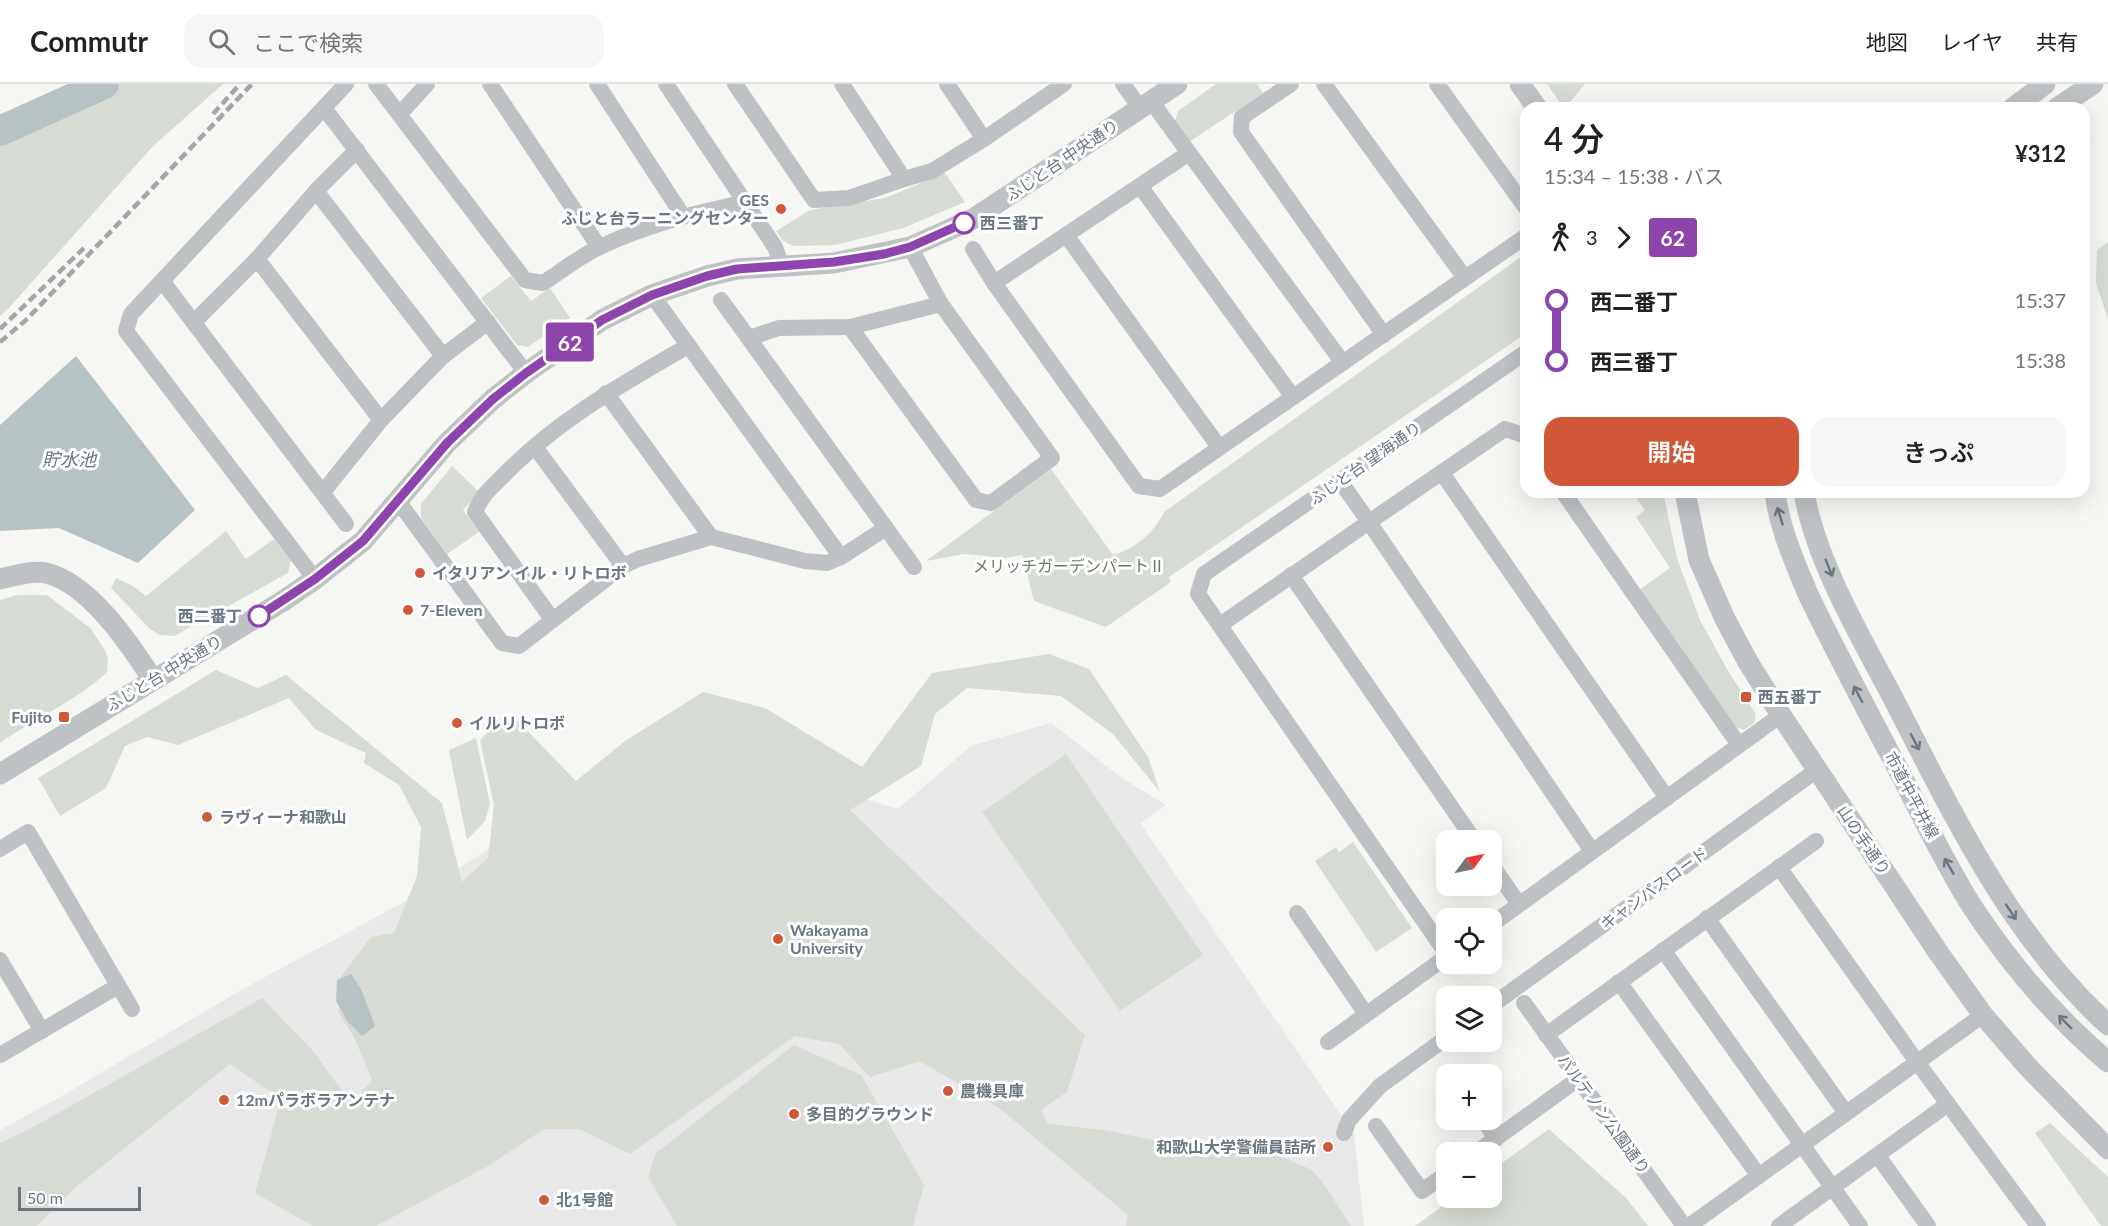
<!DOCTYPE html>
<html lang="ja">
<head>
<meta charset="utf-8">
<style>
  :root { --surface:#fff; --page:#f6f6f6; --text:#222; --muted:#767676; --line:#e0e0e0; --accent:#d05839 }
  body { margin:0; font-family:Lato,"Noto Sans JP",sans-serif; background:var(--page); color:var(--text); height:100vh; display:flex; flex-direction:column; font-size:22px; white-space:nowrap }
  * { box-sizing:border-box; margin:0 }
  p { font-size:20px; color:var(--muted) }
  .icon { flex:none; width:33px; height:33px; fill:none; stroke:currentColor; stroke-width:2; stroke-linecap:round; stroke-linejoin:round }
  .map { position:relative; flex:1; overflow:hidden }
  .side { position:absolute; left:1520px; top:18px; width:570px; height:396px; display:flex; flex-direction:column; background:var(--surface); border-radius:18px; box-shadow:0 6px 24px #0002 }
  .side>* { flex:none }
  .badge { padding:0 12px; border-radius:4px; font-size:21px; line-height:39px }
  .needle { width:39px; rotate:57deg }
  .fabs { position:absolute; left:1436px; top:746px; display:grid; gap:12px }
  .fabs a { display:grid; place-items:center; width:66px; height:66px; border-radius:12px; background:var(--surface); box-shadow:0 6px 24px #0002; font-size:30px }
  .scale { position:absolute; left:18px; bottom:15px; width:123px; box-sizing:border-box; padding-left:6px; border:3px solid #687781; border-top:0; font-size:16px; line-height:21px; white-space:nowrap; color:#687781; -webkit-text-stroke:4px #fff; paint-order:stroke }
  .map>.badge { position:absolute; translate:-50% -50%; box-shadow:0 0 0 3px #fff }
  .legs { display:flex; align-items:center; gap:9px; height:66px; padding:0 24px; font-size:20px }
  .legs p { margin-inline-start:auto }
  .head { display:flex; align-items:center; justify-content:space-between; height:102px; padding:0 24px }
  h1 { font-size:33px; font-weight:600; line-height:45px }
  .action { display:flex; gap:12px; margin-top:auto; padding:12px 24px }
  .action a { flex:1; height:69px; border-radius:18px; background:var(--accent); color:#fff; font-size:24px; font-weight:600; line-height:69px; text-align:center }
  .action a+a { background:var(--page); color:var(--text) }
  ul { padding:0 24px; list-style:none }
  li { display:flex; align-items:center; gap:21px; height:60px; font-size:22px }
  li i { display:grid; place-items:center; width:9px; height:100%; margin:0 8px; background:currentColor }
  li i::after { content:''; width:15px; height:15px; margin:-8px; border:4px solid; border-radius:50%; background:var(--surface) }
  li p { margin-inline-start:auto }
  li:first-child i { background:linear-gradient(#0000 50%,currentColor 0) }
  li:last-child i { background:linear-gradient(currentColor 50%,#0000 0) }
  header { display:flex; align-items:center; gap:36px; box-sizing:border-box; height:84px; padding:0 30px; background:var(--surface); border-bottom:2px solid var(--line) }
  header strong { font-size:28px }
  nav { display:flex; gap:33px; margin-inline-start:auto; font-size:21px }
  .search { width:420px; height:54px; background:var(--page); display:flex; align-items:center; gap:15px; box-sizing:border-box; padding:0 21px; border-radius:18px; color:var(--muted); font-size:22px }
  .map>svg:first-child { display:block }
  .built { fill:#e7e8e7 }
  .green { fill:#d6dbd3 }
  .water { fill:#b7c2c5 }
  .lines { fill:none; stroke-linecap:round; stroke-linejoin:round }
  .river { stroke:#b7c2c5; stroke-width:30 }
  .minor { stroke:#bec2c5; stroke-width:16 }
  .tertiary { stroke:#bec2c5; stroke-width:21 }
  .rail { stroke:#a0a6aa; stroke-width:4.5; stroke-dasharray:9 4.5; stroke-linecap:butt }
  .oneway { stroke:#687781 }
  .line-1-casing { stroke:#fff; stroke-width:14 }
  .line-1 { stroke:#8e44ad; stroke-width:9 }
  .poi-dot { fill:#d05839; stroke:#fff; stroke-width:2 }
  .stop-1-dot { fill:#fff; stroke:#8e44ad; stroke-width:3 }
  .labels { text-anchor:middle; stroke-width:6; stroke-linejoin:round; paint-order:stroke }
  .street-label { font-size:16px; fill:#687781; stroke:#fff }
  .poi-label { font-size:16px; font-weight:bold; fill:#687781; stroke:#fff; text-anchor:start }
  .stop-label { font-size:16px; font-weight:bold; fill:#687781; stroke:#fff; text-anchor:start }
  .park-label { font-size:16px; fill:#6b7967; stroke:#fff }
  .water-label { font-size:18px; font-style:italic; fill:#64777e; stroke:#fff }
</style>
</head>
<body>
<header>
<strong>Commutr</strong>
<div class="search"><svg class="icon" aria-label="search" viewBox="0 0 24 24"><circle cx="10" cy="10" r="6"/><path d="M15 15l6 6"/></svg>ここで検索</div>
<nav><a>地図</a><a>レイヤ</a><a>共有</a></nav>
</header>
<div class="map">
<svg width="2108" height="1142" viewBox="0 0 2108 1142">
  <rect width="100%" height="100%" fill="#f6f6f3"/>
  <polygon class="built" points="1051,639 1122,694 1166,721 1140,739 1354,1050 1364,1142 0,1142 0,1046 55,1016 243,905 430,804 644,661 806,697 898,725 971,662"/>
  <g class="green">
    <polygon points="120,0 223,0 153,62 8,225 0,232 0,62"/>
    <polygon points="1216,0 1257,0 1263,9 1189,58 1175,37 1178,27"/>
    <polygon points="1547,0 1585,0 1570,18 1573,24 1564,24"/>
    <polygon points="945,89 965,118 903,144 835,161 793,162 783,157 776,147 810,126 885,114"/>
    <polygon points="2108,158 2108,235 2096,199 2097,166"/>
    <path d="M 1525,170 L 1525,250 L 1169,493 L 1171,498 L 1106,543 L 1034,517 L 1022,471 L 1005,474 L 965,470 L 926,477 L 1051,385 L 1113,471 C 1135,465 1154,449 1164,428 Z"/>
    <polygon points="511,192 531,217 550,204 570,234 528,263 517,261 481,214"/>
    <polygon points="452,382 479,408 463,426 479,448 447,470 421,434 421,420"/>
    <polygon points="1632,408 1663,408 1677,474 1700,536 1728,587 1756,630 1754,639 1744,646 1734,643 1639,506 1670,484 1636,433 1645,426"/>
    <polygon points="226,447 246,475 274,455 291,476 288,489 174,552 160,551 150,545 111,504 116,494 133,502 146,512"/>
    <path d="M 17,511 L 47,511 L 90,544 L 105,566 L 108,575 L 107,588 C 76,617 34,635 0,659 L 0,516 Z"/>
    <polygon points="1049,570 1089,585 1148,673 1160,708 1113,650 1061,612 967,604 935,630 921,682 850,726 1085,951 1067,1008 1041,1026 1048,1040 1104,1046 1168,1059 1264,1065 1312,1086 1321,1096 1351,1142 1126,1142 1128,1131 999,1024 920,977 870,993 839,960 795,952 630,1070 579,1045 544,1045 488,1082 376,1142 313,1142 255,1109 281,1015 230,980 76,1103 37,1142 0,1142 0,1059 28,1046 262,914 313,967 351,1019 372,996 355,955 339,929 340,894 371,853 394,849 417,792 421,743 399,701 364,679 366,669 316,646 289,614 178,661 147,653 125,662 106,704 60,732 38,694 216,586 258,604 286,591 442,719 462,798 488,774 494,721 480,656 500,637 512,631 576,697 625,657 703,608 765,624 862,683 932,589"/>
    <polygon points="476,654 490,720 485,737 467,756 449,666"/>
    <polygon points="1066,670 1203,871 1120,927 982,728"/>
    <polygon points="1353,758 1412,844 1376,868 1315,777 1336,763 1339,768"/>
    <polygon points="794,961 861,991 924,1101 913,1142 677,1142 648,1093 656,1069"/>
    <polygon points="2050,1039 2108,1093 2108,1142 2101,1142 2035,1049"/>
    <polygon points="1549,1045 1626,1114 1648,1142 1415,1142 1455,1113 1491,1113 1491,1087"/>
  </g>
  <g class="water">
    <polygon points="76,272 195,426 138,479 59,444 0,447 0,341"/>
    <polygon points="351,890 361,905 375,942 362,952 348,938 336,917 337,896"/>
  </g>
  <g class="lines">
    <polyline class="river" points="0,47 104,0"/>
    <g class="minor">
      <path d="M 376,0 L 525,196 L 543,199 C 562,187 581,171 602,162 C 649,140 696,129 746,118"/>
      <polyline points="490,0 599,163"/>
      <polyline points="597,0 683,132"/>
      <polyline points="666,0 775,163 782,182"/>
      <polyline points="735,0 814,116 849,114 904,95 932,87 984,55 1064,0"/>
      <polyline points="842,0 904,95"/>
      <polyline points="947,0 984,55"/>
      <polyline points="1123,0 1140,24"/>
      <polyline points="1291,0 1242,33 1241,48 1384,251"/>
      <polyline points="1324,0 1465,194"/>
      <polyline points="1437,0 1526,124"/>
      <polyline points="1151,17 1343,279"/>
      <polyline points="324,24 526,289"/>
      <polyline points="400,30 427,0"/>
      <polyline points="1189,69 994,199 1139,402 1160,405 1526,152"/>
      <polyline points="1140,102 1293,313"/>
      <polyline points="316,107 443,272"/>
      <polyline points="1066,151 1219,363"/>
      <polyline points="973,165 994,199"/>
      <polyline points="257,175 381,336"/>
      <polyline points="163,198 346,440"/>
      <polyline points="652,211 841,473"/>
      <polyline points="721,216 914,483"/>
      <polyline points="194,238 257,175 316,107 357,66"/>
      <polyline points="850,243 976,416 991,419 1052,374 941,220 910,163"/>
      <polyline points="749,254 779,244 850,243 941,220"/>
      <polyline points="606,309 711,453"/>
      <polyline points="1526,352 1505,345 1369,438 1592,767"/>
      <polyline points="535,363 623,482"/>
      <polyline points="1442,389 1667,714"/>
      <polyline points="323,408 381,336 443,272 488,238"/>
      <polyline points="1563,408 1739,661"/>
      <polyline points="398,417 502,559 519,562 623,482 638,475 711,453 805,477 827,479 841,473 886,444"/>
      <polyline points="1291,491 1474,756"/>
      <polyline points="315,495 126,247 131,230 346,0"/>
      <path d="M 552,535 L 475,428 C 481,412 491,404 503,392 C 556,337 622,300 688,262"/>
      <polyline points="1220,541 1369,438 1340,397"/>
      <polyline points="0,765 28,748 132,925"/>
      <polyline points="1491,780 1519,820"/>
      <polyline points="1779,783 1917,978 2038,1142"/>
      <polyline points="1297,829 1366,930"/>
      <polyline points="1707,834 1846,1029"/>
      <polyline points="1491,841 1781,631"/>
      <polyline points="1663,866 1860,1142"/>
      <polyline points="1446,869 1198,510 1204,490 1526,268"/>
      <polyline points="0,876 42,947"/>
      <polyline points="1619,898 1759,1092"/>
      <polyline points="1524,919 1684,1142"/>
      <polyline points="1491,922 1817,686"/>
      <polyline points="1546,951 1816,757"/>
      <polyline points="1328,958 1446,873"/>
      <polyline points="0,971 118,902"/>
      <polyline points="1483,1035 1496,1055"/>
      <polyline points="1376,1042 1422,1107 1446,1090"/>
      <polyline points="1344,1049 1349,1036 1380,1002 1446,954"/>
      <polyline points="1477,1068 1578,995"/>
      <polyline points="1878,1072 1928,1142"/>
      <polyline points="1689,1142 1983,931"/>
      <polyline points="1779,1142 1948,1020"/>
    </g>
    <g class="tertiary">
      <polyline points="1520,0 1537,24"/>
      <polyline points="2013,24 2045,0"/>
      <polyline points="2057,24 2093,0"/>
      <polyline points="1685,408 1699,476 1725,535 1748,578 1781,631 1938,868 1983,931 2027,982 2108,1065"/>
      <path d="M 1775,408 C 1779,443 1794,476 1807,508 C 1836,569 1868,628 1899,687 C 1923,733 1945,780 1973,824 C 2011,881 2056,934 2108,978"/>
      <path d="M 1804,408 C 1815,475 1860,552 1892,612 C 1953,730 2008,849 2108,941"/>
      <path d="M 0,495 C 14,492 32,486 46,489 C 89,499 130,560 153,596"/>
      <polyline points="0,690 283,517 315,495 363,457 447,359 493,315 526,289 602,236 652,211 707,192 737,185 834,179 910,163 973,135 1177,0"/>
    </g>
    <g class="rail">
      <polyline points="213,30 240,0"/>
      <polyline points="0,245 84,164"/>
      <polyline points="0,258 25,237 252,0"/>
    </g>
  </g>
  <defs><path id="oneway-shaft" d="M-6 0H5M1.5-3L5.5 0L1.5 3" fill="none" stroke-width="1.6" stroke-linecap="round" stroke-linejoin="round" transform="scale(1.5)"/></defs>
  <g class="oneway">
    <use href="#oneway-shaft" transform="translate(1780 432) rotate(-107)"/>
    <use href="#oneway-shaft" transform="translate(1829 484) rotate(68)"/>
    <use href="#oneway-shaft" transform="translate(1858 610) rotate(-118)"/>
    <use href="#oneway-shaft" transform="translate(1915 658) rotate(62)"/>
    <use href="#oneway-shaft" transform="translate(1949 782) rotate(-120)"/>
    <use href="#oneway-shaft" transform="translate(2011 828) rotate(56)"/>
    <use href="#oneway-shaft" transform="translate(2065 938) rotate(-135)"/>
  </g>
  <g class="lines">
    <g class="line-1-casing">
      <polyline id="line-1" points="259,532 315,495 363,457 447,359 493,315 526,289 602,236 652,211 707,192 737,185 834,178 884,170 910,163 964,139"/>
    </g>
    <use href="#line-1" class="line-1"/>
  </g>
  <g class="poi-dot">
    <circle cx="781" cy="125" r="6"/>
    <circle cx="420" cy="489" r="6"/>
    <circle cx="408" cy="526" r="6"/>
    <rect x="1740" y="607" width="12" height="12" rx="3"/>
    <rect x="58" y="627" width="12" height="12" rx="3"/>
    <circle cx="457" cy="639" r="6"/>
    <circle cx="207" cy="733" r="6"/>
    <circle cx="778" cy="855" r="6"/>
    <circle cx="948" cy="1007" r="6"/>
    <circle cx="224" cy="1016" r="6"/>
    <circle cx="794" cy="1030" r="6"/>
    <circle cx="1328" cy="1063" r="6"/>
    <circle cx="544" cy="1116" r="6"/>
  </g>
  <g class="stop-1-dot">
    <circle cx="964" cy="139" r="10"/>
    <circle cx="259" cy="532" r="10"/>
  </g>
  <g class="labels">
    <g class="street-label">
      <text transform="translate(1062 76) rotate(-34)" y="6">ふじと台 中央通り</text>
      <text transform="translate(1365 379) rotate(-35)" y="6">ふじと台 望海通り</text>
      <text transform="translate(164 589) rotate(-31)" y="6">ふじと台 中央通り</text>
      <text transform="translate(1912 711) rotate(62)" y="6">市道中平井線</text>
      <text transform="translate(1864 756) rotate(56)" y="6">山の手通り</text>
      <text transform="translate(1654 804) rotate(-36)" y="6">キャンパスロード</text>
      <text transform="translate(1604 1030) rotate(54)" y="6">パルテノン公園通り</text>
    </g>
    <g class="poi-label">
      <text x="769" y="122" text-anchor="end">GES<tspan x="769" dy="18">ふじと台ラーニングセンター</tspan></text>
      <text x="432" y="495">イタリアン イル・リトロボ</text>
      <text x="420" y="532">7-Eleven</text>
      <text x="1758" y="619">西五番丁</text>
      <text x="52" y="639" text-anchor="end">Fujito</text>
      <text x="469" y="645">イルリトロボ</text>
      <text x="219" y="739">ラヴィーナ和歌山</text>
      <text x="790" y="852">Wakayama<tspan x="790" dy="18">University</tspan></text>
      <text x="960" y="1013">農機具庫</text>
      <text x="236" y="1022">12mパラボラアンテナ</text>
      <text x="806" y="1036">多目的グラウンド</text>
      <text x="1316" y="1069" text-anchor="end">和歌山大学警備員詰所</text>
      <text x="556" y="1122">北1号館</text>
    </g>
    <g class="stop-label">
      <text x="980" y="145">西三番丁</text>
      <text x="242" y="538" text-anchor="end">西二番丁</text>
    </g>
    <g class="park-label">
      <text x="1069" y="488">メリッチガーデンパートⅡ</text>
    </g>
    <g class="water-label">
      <text x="69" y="382">貯水池</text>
    </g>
  </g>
</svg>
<div class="fabs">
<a><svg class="needle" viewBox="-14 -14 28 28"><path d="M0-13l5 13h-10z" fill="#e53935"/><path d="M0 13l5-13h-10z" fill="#767676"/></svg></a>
<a><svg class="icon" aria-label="locate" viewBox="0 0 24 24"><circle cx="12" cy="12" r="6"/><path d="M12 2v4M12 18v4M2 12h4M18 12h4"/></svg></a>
<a><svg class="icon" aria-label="layers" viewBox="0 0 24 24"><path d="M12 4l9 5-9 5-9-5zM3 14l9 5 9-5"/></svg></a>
<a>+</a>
<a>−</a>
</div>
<div class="scale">50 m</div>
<b class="badge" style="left:570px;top:258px;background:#8e44ad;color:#fff">62</b>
<section class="side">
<div class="head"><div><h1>4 分</h1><p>15:34 – 15:38 · バス</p></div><b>¥312</b></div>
<div class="legs"><svg class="icon" aria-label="walk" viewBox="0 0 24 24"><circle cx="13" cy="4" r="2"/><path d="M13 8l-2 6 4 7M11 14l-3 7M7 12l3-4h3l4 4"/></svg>3<svg class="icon" aria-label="forward" viewBox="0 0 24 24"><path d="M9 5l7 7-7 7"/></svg><b class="badge" style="background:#8e44ad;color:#fff">62</b></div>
<ul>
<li><i style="color:#8e44ad"></i><b>西二番丁</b><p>15:37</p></li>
<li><i style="color:#8e44ad"></i><b>西三番丁</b><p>15:38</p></li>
</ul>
<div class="action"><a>開始</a><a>きっぷ</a></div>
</section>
</div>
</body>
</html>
